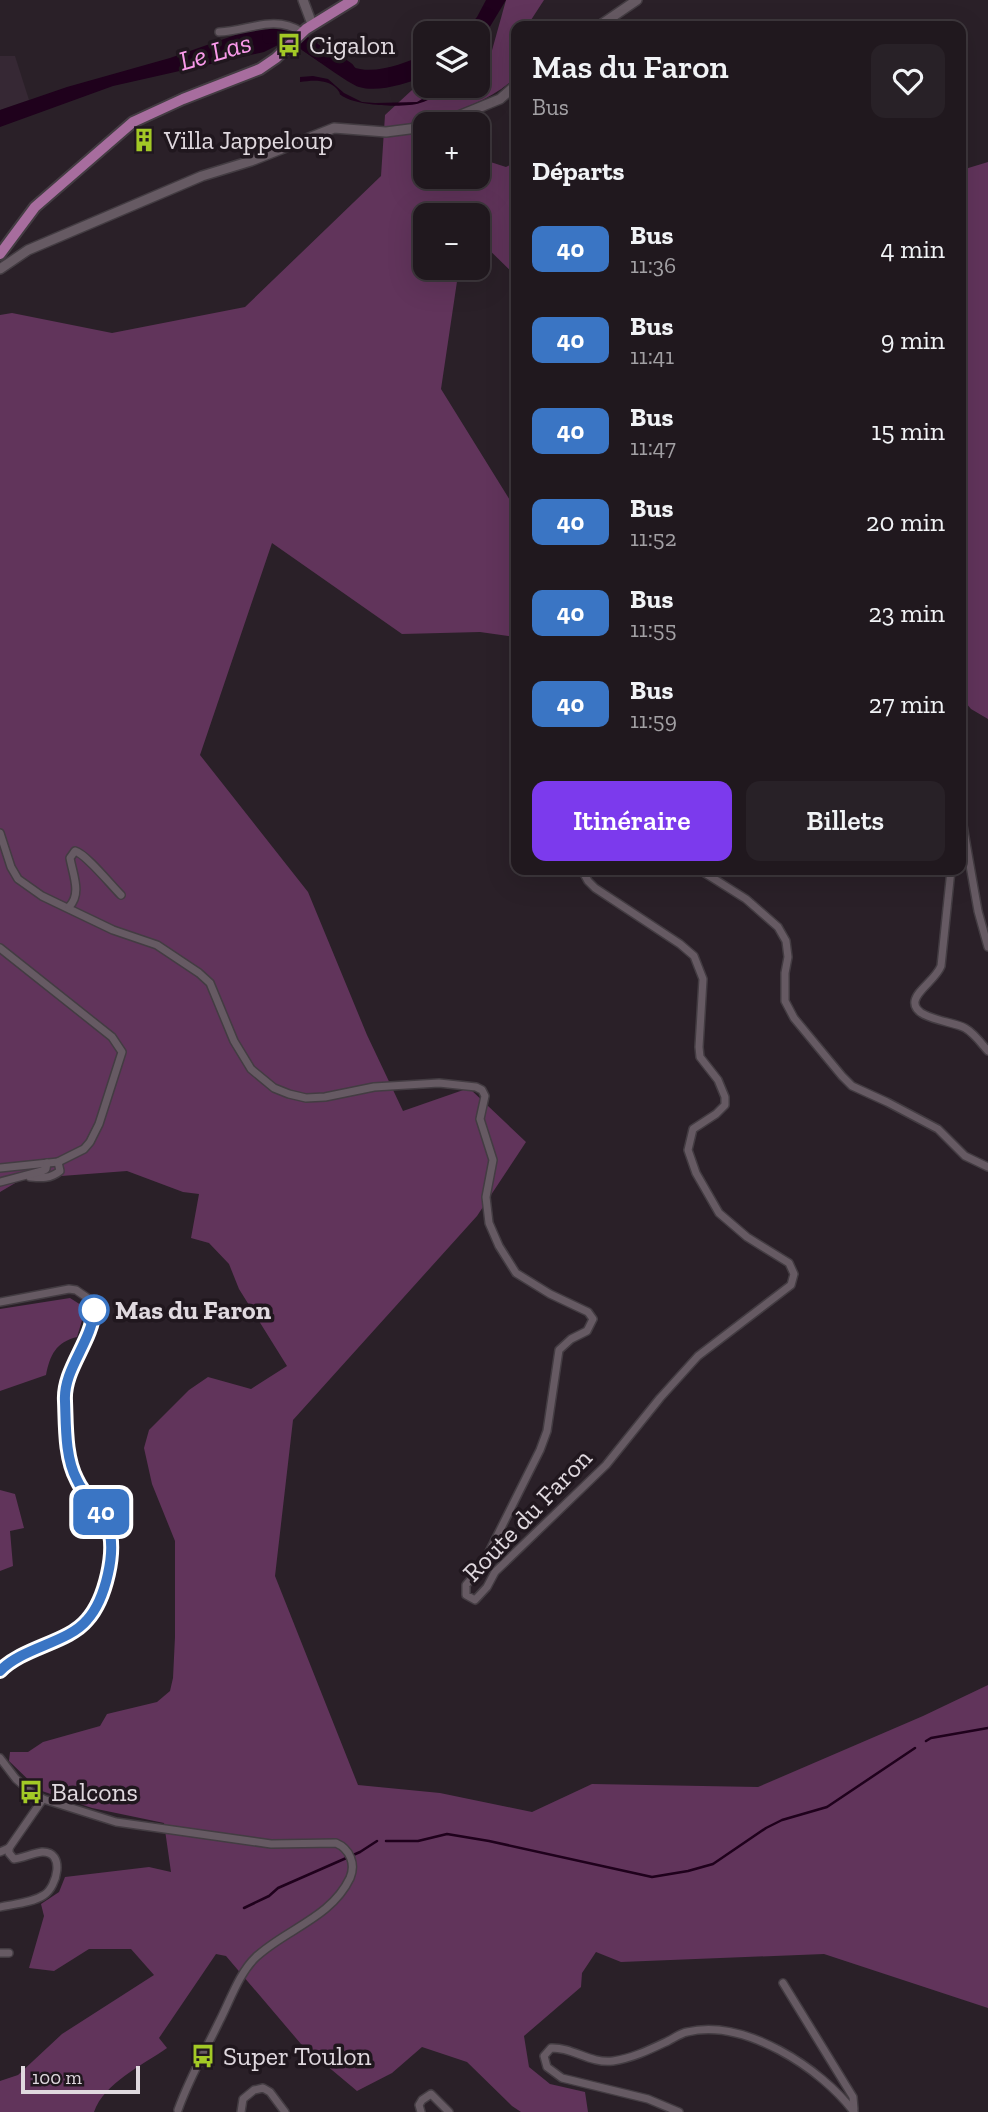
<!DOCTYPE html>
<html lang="fr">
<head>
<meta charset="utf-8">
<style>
  :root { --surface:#20181e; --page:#282127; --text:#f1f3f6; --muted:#a2a0a4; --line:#3d373c; --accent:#7c3aed }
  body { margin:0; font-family:"Zilla Slab",serif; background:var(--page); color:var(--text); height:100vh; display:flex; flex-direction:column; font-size:26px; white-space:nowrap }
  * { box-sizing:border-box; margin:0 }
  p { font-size:23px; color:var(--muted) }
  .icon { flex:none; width:38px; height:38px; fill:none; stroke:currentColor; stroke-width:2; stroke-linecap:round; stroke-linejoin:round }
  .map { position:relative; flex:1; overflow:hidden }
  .side { position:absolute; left:511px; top:21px; width:455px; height:854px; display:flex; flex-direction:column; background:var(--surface); border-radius:14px; box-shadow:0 7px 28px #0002,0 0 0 2px var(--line) }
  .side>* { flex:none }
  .badge { padding:0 14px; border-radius:10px; font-size:24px; line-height:46px }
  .controls { position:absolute; left:413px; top:21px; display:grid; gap:14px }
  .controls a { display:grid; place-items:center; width:77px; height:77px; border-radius:14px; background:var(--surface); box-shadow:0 7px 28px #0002,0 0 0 2px var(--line); font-size:35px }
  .scale { position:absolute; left:21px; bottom:18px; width:119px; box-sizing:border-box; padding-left:7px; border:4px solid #e0d9df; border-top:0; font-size:19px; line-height:24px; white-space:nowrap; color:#e0d9df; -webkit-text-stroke:5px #20171e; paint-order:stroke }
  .map>.badge { position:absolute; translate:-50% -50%; box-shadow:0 0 0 4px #fff }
  h2 { padding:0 21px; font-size:26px; line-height:63px }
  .round { display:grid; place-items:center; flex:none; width:74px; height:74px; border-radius:14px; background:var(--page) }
  .overview { display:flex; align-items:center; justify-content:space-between; height:119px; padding:0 21px }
  h1 { font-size:33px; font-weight:600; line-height:52px }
  .action { display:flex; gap:14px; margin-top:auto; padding:14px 21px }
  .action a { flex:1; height:80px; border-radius:14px; background:var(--accent); color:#fff; font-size:28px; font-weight:600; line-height:80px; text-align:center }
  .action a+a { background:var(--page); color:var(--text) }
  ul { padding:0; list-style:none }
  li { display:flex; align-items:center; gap:21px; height:91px; padding:0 21px }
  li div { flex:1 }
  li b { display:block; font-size:26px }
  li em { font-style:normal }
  li .badge { min-width:77px; font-weight:700; text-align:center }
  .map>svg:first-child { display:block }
  .built { fill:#362834 }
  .green { fill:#61345b }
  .water { fill:#1f011c }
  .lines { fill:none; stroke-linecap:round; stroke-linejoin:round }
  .stream { stroke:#1f011c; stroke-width:2.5 }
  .river { stroke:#1f011c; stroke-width:14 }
  .minor-casing { stroke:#433c42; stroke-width:10 }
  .tertiary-casing { stroke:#433c42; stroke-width:12 }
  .primary-casing { stroke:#433c42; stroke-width:14 }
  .minor { stroke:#665a63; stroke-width:7 }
  .tertiary { stroke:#665a63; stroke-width:9 }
  .primary { stroke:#a76d9e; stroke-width:10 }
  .line-casing { stroke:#fff; stroke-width:16 }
  .line { stroke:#3a75c4; stroke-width:10 }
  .stop-dot { fill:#fff; stroke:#3a75c4; stroke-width:3.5 }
  .labels { text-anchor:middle; stroke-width:7; stroke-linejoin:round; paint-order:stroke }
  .poi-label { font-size:26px; fill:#e0d9df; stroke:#20171e; text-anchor:start }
  .stop-label { font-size:26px; font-weight:bold; fill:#e0d9df; stroke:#20171e; text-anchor:start }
  .street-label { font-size:26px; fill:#e0d9df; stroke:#20171e }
  .water-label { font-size:28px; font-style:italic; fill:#f99aea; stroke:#20171e }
</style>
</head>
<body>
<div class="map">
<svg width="988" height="2112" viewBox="0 0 988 2112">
  <rect width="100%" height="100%" fill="#2a2028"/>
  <polygon class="built" points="0,56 15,56 29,100 0,110"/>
  <g class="green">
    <path d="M 506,0 L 544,0 L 531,20 L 535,26 L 516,26 L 516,77 C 492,100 462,109 431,120 L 431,124 L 425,124 L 425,177 L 478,177 L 478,158 L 506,167 L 516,162 L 516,276 L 478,239 L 478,215 L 425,215 L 425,268 L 459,268 L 441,389 L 516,510 L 516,637 L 480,632 L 402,634 L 272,543 L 200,755 L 308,892 L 367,1035 L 403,1111 L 469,1088 L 526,1142 L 477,1216 L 293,1420 L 275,1576 L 358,1785 L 440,1793 L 532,1812 L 592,1784 L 758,1787 L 923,1716 L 988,1685 L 988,2008 L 824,1954 L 621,1962 L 596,1952 L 582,1973 L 581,1987 L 524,2036 L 529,2067 L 550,2084 L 585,2092 L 588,2112 L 521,2112 L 512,2106 L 467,2062 L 422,2047 L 392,2073 L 357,2091 L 301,2044 L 226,1956 L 216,1954 L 159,2038 L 167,2048 C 143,2065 104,2083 94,2112 L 0,2112 L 0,2081 L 18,2075 L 62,2034 L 154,1975 L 131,1949 L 89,1949 L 54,1971 L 29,1968 L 44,1916 L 41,1904 L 59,1892 L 65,1877 L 149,1867 L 171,1872 L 164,1823 L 92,1808 L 39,1790 L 9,1761 L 10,1752 L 28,1752 L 43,1742 L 100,1726 L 107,1714 L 157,1702 L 170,1691 L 173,1678 L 175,1637 L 175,1541 L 152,1484 L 144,1448 L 149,1430 L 189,1390 L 208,1377 L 251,1389 L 287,1366 L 239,1289 L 229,1264 L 209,1243 L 191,1238 L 199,1194 L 183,1192 L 127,1171 L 22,1179 L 0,1192 L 0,315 L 12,313 L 112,333 L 245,307 L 381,176 L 385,115 L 425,78 L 425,86 L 478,86 L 478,59 L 491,54 Z"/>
    <polygon points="988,162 988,719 971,709 961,697 961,185 968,184 965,169"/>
    <path d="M 70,1298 L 81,1305 L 83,1317 L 77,1337 C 56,1342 50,1355 46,1375 L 0,1391 L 0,1309 Z"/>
    <polygon points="0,1490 15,1494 24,1528 10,1531 13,1566 0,1571"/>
  </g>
  <g class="water">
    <polygon points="486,0 506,0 488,30 478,39 478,33 463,33 477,17"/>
    <polygon points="261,26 291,32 278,45 264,52 113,86 0,127 0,110 67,87 170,58"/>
    <path d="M 315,37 L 319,40 L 317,44 C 328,51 340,54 351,63 C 356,67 353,68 360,69 C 381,73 406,62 425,55 L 425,77 C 406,83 379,93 359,87 C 349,84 313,57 302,50 Z"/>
    <path d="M 313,76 L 328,79 L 344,93 L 362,102 L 375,103 L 417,102 L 444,86 L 448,86 C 440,93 431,100 420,103 C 405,108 359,106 344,97 C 336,92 343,96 337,89 C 328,79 313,80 300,82 L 300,77 Z"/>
  </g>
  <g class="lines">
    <g class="stream">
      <polyline points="926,1741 931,1738 988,1728"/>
      <polyline points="386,1841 418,1841 447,1834 489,1841 652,1877 688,1871 713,1864 766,1828 782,1820 827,1807 915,1748"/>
      <polyline points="244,1908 269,1896 278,1888 360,1852 377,1841"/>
    </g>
    <polyline class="river" points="269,37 294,36 323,56"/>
    <g class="minor-casing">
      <g id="minor">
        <path d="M 219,32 C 249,31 273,14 302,32"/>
        <polyline points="961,814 978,911 988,947"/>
        <polyline points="0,833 11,867 18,879 42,896 113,930 157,945 199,973 210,983 234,1041 251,1069 274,1088 289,1094 306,1098 325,1097 374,1087 439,1083 476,1087 482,1090 485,1096 480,1119 493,1160 486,1197 489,1223 499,1246 516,1273 550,1294 588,1312 593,1319 587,1331 571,1339 559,1350 547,1431 540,1450 482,1566 466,1585 466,1595 475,1600 487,1587 495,1572 606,1465 660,1398 698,1356 791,1285 794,1274 789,1263 747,1237 719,1213 696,1173 688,1150 693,1129 716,1114 725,1105 725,1097 718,1080 700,1057 699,1047 703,979 694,956 680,944 595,888 588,881 582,870"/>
        <polyline points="700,870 746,899 778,927 786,941 788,957 785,973 785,1001 794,1018 842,1076 852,1086 887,1102 938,1129 965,1156 988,1167"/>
        <path d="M 951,870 L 941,966 C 936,979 917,990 915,1001 C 912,1019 953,1021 965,1028 C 974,1033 981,1043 988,1051"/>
        <path d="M 69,907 C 82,894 73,875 70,858 L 75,851 C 86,854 110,884 121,895"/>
        <polyline points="0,948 112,1037 122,1052 99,1124 90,1142 84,1149 58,1162 0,1168"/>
        <path d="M 30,1177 C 41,1178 50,1179 60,1171 L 58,1162"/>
        <polyline points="0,1182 42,1171 46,1169 47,1163"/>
        <path d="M 0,1302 L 69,1289 L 76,1290 L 92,1301 C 98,1335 67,1364 65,1397 C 63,1415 69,1466 77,1481 C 85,1497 101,1508 107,1525 C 118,1550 105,1601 87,1621 C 67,1643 23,1647 0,1671"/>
        <path d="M 0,1758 L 16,1779 L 31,1792 L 43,1799 L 116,1822 L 271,1844 L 336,1843 C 350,1849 356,1864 350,1878 C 331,1918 286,1929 256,1957 C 239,1973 230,2001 219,2022 C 205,2051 189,2079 178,2110"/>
        <polyline points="0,1852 9,1848 43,1799"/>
        <path d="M 0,1907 C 13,1904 32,1903 44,1895 C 57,1887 66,1851 42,1852 C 33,1853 23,1858 14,1859 L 9,1853 L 9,1848"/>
        <polyline points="0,1953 9,1953"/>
        <polyline points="783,1983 853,2097 854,2109"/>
        <polyline points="241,2112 243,2099 254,2090 263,2088 270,2092 285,2112"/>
        <polyline points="421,2112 419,2105 422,2100 431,2094 449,2112"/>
        <path d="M 679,2112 L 648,2099 L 562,2078 L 547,2067 L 544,2056 L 551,2048 C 573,2047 590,2064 613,2061 C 633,2058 649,2050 668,2041 C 674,2038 681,2033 687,2032 C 744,2018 821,2068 854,2112"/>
      </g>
    </g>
    <g class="tertiary-casing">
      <g id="tertiary">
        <polyline points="303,0 312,24"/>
        <polyline points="599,26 637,0"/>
        <polyline points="439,124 500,99 516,85"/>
        <polyline points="0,269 28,250 202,176 251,161 334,128 386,132 425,127"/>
      </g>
    </g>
    <g class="primary-casing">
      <polyline id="primary" points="0,254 35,207 133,122 183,99 260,69 276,58 306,29 353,0"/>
    </g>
    <use href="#minor" class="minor"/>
    <use href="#tertiary" class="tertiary"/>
    <use href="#primary" class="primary"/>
  </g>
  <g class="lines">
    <g class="line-casing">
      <path id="line" d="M 0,1671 C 23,1647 68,1643 87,1620 C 105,1600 118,1550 107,1524 C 100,1508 84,1496 77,1480 C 65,1458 66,1426 65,1401 C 63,1369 92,1342 94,1310"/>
    </g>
    <use href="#line" class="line"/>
  </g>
  <defs>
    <g id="bus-bare" transform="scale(1.89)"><path d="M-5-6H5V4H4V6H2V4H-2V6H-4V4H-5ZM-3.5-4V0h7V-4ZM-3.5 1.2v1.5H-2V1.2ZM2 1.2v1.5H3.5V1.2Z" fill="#a3c926" stroke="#20171e" stroke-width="2.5" paint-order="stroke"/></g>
    <g id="building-bare" transform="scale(1.89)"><path d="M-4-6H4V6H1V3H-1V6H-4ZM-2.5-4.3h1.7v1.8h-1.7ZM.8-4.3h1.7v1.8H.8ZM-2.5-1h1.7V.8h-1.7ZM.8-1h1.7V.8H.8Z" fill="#a3c926" stroke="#20171e" stroke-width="2.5" paint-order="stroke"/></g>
  </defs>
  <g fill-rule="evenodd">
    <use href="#bus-bare" x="289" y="45"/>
    <use href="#building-bare" x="144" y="140"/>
    <use href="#bus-bare" x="31" y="1792"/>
    <use href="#bus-bare" x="203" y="2056"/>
  </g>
  <circle class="stop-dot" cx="94" cy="1310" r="14"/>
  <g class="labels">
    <g class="poi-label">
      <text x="309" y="54">Cigalon</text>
      <text x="164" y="149">Villa Jappeloup</text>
      <text x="51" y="1801">Balcons</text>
      <text x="223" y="2065">Super Toulon</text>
    </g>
    <g class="stop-label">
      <text x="115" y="1319">Mas du Faron</text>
    </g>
    <g class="street-label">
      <text transform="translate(527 1515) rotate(-46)" y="9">Route du Faron</text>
    </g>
    <g class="water-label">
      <text transform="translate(215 51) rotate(-16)" y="10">Le Las</text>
    </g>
  </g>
</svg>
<div class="controls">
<a><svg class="icon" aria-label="layers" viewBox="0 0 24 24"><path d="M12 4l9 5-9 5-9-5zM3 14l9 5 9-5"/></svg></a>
<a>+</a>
<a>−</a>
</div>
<div class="scale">100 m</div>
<b class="badge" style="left:101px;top:1512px;background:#3a75c4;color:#fff">40</b>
<section class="side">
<div class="overview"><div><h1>Mas du Faron</h1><p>Bus</p></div><a class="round"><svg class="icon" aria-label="heart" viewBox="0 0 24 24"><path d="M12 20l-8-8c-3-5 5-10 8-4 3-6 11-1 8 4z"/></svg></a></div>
<h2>Départs</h2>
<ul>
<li><span class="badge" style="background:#3a75c4;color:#fff">40</span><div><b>Bus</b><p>11:36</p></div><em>4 min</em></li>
<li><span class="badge" style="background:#3a75c4;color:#fff">40</span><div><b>Bus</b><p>11:41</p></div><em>9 min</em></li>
<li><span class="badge" style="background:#3a75c4;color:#fff">40</span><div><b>Bus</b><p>11:47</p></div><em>15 min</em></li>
<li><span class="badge" style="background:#3a75c4;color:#fff">40</span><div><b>Bus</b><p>11:52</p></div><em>20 min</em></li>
<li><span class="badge" style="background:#3a75c4;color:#fff">40</span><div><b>Bus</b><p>11:55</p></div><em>23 min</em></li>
<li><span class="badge" style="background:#3a75c4;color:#fff">40</span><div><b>Bus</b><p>11:59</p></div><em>27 min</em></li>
</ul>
<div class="action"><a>Itinéraire</a><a>Billets</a></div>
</section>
</div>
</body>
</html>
